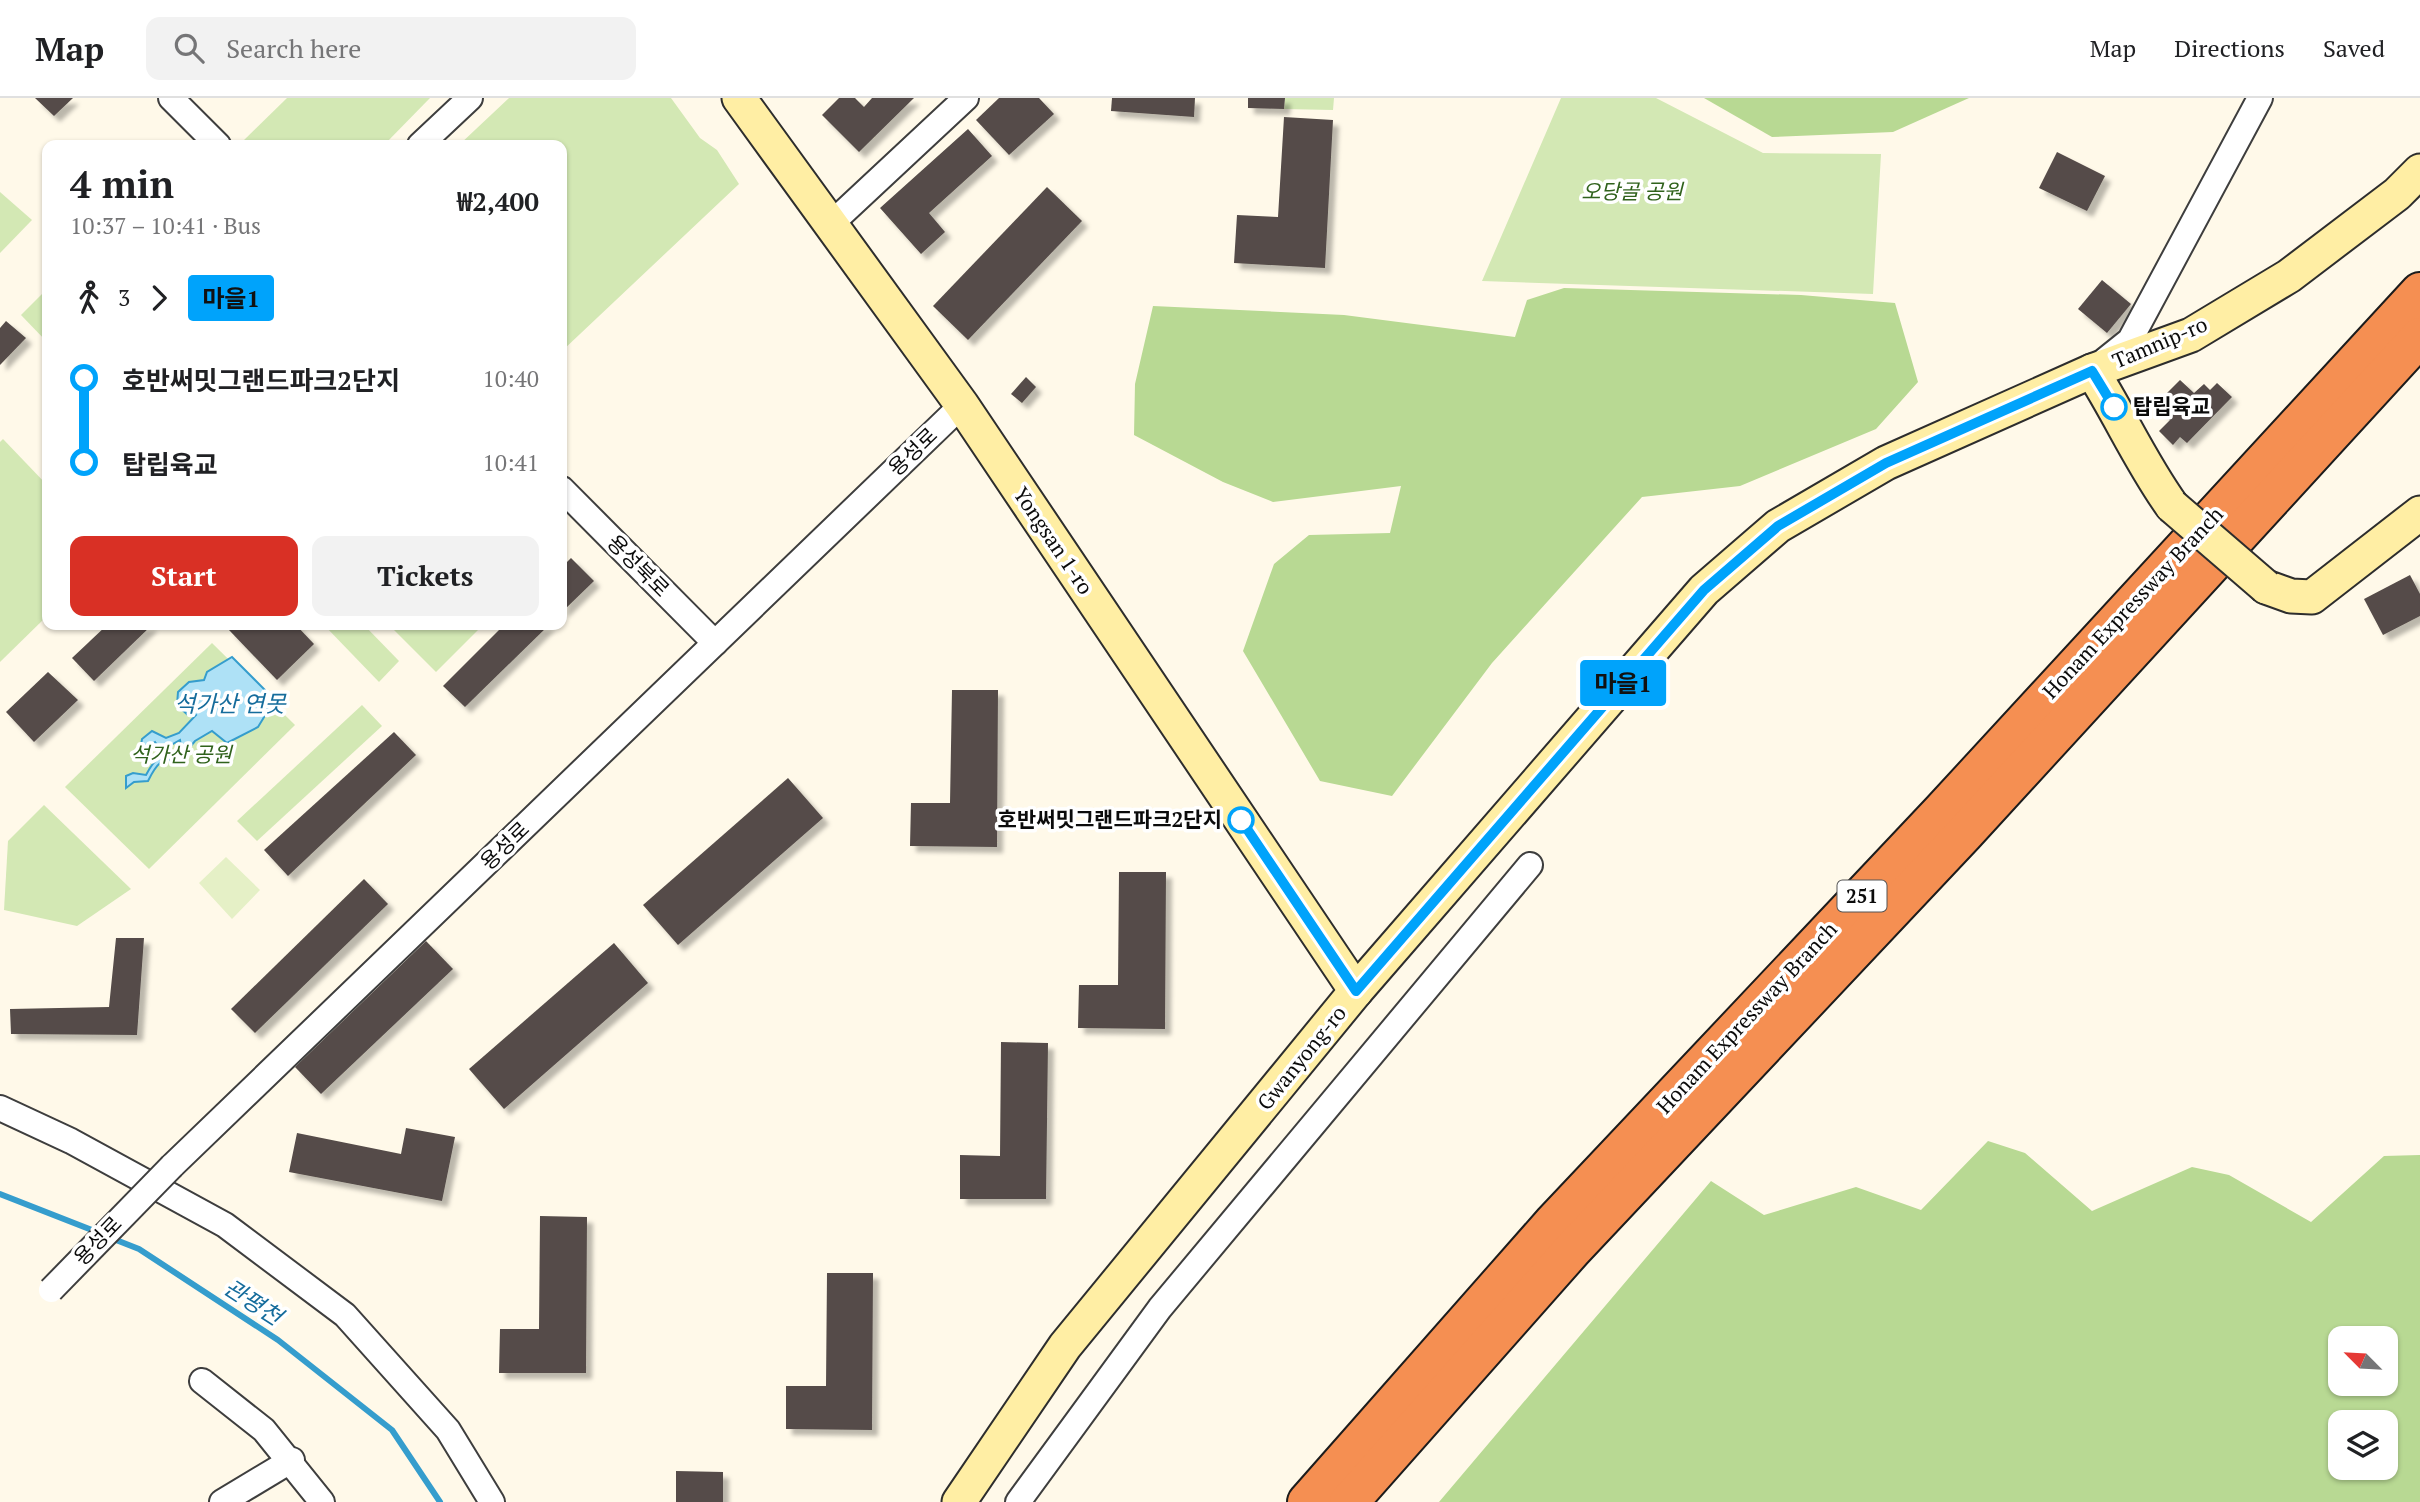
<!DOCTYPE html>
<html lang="en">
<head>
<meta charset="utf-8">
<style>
  :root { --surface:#fff; --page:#f2f2f2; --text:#202124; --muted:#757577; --line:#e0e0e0; --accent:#d93025 }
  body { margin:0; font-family:"PT Serif","Noto Sans KR",serif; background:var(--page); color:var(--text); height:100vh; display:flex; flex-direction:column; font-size:26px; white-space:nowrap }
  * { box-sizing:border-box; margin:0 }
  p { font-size:23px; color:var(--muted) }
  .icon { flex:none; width:38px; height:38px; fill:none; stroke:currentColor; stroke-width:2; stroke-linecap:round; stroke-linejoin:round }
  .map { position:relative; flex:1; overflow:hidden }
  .details { position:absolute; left:42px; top:42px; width:525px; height:490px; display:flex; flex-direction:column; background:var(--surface); border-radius:14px; box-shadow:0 2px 5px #0004 }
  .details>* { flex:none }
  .badge { padding:0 14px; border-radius:5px; font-size:24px; line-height:46px }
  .needle { width:46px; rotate:294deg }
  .fabs { position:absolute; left:2328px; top:1228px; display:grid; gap:14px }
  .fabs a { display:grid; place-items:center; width:70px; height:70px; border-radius:14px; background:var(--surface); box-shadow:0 2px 5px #0004; font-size:35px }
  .map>.badge { position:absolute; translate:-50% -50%; box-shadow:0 0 0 4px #fff }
  .legs { display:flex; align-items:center; gap:10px; height:77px; padding:0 28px; font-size:23px }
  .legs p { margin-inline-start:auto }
  .headline { display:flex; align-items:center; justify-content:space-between; height:119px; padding:0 28px }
  h1 { font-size:38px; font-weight:800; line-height:52px }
  .action { display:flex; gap:14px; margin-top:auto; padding:14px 28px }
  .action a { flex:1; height:80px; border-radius:14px; background:var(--accent); color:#fff; font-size:28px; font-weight:800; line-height:80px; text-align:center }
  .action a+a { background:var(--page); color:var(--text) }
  ul { padding:0 28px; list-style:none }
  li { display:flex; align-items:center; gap:24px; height:84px; font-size:26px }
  li i { display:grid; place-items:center; width:10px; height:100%; margin:0 9px; background:currentColor }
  li i::after { content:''; width:18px; height:18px; margin:-9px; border:5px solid; border-radius:50%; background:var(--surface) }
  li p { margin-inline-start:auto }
  li:first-child i { background:linear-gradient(#0000 50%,currentColor 0) }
  li:last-child i { background:linear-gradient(currentColor 50%,#0000 0) }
  header { display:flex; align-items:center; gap:42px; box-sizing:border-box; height:98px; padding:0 35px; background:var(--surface); border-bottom:2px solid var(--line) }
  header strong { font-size:33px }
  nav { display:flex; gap:38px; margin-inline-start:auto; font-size:24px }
  .search { width:490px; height:63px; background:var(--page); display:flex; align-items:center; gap:18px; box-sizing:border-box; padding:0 24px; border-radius:14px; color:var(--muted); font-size:26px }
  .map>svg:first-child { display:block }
  .green { fill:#d3e8b4 }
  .forest { fill:#b8d993; fill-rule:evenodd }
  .pitch { fill:#e5f0c6 }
  .water { fill:#aee1f6; stroke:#359dcd; stroke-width:2 }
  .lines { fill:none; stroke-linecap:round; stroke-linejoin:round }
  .stream { stroke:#359dcd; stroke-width:6 }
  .building { fill:#544b48; filter:url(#shadow) }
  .street-casing { stroke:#3e3e3e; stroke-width:28 }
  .secondary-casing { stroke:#2d2d2d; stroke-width:37 }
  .highway-casing { stroke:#1c1c1c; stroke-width:42 }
  .street { stroke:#fff; stroke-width:24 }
  .secondary { stroke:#ffeea4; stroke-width:33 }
  .highway { stroke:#f58f52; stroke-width:38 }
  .street-bridge-casing { stroke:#3e3e3e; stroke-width:28; stroke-linecap:butt }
  .secondary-bridge-casing { stroke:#2d2d2d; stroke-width:37; stroke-linecap:butt }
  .street-bridge { stroke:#fff; stroke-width:24 }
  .secondary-bridge { stroke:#ffeea4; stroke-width:33 }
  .line-1-casing { stroke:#fff; stroke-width:16 }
  .line-1 { stroke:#00a3fb; stroke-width:10 }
  .stop-1-dot { fill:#fff; stroke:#00a3fb; stroke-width:3.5 }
  .labels { text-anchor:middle; stroke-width:7; stroke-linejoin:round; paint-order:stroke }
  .shield { fill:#fff; stroke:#545454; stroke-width:2 }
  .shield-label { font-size:19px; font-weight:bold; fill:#0b0b0b }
  .park-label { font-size:21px; font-style:italic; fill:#30621c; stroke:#fff }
  .street-label { font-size:21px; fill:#0b0b0b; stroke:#fff }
  .stop-label { font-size:21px; font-weight:bold; fill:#0b0b0b; stroke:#fff; text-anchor:start }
  .water-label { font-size:23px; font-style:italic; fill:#156c9c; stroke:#fff }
</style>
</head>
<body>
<header>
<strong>Map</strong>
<div class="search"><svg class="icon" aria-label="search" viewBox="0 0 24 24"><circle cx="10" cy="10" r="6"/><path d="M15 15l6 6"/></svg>Search here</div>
<nav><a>Map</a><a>Directions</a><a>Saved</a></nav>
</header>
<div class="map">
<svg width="2420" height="1404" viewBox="0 0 2420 1404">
  <defs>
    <filter id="shadow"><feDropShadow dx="6" dy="6" stdDeviation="2" flood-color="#0004"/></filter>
  </defs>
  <rect width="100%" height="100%" fill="#fff9e9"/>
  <g class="green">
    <polygon points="287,0 430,0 384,47 241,45"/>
    <polygon points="509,0 671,0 700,40 717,52 739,86 562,253 562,47 459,47"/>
    <polygon points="1285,0 1334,0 1333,12 1284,11"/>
    <polygon points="1561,0 1656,0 1763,55 1881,56 1873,196 1482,183"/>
    <polygon points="0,94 32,122 0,155"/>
    <polygon points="44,194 47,198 47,244 21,217"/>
    <polygon points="3,341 47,387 47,518 0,564 0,344"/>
    <polygon points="324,527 364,527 399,563 379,584"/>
    <polygon points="389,527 483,527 436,574"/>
    <polygon points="212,545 295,627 149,771 65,689"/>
    <polygon points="362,607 382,628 257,743 237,723"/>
    <polygon points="44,707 131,791 77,828 4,812 8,743"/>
  </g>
  <g class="forest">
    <polygon points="1704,0 1969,0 1893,34 1772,39"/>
    <polygon points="1564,190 1801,197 1895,205 1918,284 1876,331 1740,388 1642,399 1492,565 1392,698 1320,683 1243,553 1274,466 1309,437 1390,435 1401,388 1273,404 1223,384 1134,337 1135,286 1153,208 1344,217 1515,239 1527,202"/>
    <path d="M 1988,1043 L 2025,1055 L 2092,1113 L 2192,1069 L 2229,1077 L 2311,1124 L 2384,1058 L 2420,1057 L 2420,1404 L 1439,1404 L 1711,1083 L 1764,1117 L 1856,1089 L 1921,1112 ZM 2340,1241 L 2385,1241 L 2385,1286 L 2340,1286 ZM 2340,1325 L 2385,1325 L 2385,1370 L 2340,1370 Z"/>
  </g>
  <polygon class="pitch" points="226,759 260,792 232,821 199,785"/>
  <path class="water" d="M 232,559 L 265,592 L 262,604 L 269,611 L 258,629 L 227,645 L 212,633 L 195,643 L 180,661 C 160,661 157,665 148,683 L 134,684 L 126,690 L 126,678 L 133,675 L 146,677 C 156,658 161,656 182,653 L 180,642 L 171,647 L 158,648 L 155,644 L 150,647 L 150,655 L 139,659 L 142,641 L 152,633 L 166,640 L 179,635 L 196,617 L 192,613 L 188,617 L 177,607 L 178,594 L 189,584 L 204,582 L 207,574 Z"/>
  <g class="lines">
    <g class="stream">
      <polyline points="0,1096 97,1134"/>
      <polyline points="111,1140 139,1151 278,1242 392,1332 440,1404"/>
    </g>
  </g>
  <g class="building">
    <polygon points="35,0 73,0 54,18"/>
    <polygon points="839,0 855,0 864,9 872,0 914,0 859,54 822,17"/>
    <polygon points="999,0 1039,0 1054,16 1009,57 976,22"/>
    <polygon points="1112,0 1195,0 1194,19 1111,13"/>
    <polygon points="1248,0 1285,0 1284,11 1248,10"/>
    <polygon points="1284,19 1333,22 1325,170 1234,165 1237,117 1278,119"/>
    <polygon points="968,31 992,58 929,115 945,134 921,156 880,110"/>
    <polygon points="2057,54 2105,78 2087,113 2039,90"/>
    <polygon points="1047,89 1082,123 968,242 933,208"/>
    <polygon points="2102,182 2131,206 2107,235 2078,211"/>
    <polygon points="6,223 26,240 0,267 0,230"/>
    <polygon points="1026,279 1036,289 1022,305 1011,296"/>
    <polygon points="2180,282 2194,295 2204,286 2210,292 2217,285 2232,299 2187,345 2180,339 2173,347 2159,333 2170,322 2155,307"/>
    <polygon points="571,460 594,483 562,514 562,469"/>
    <polygon points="2410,477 2420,496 2420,518 2383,537 2364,501"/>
    <polygon points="107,527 152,527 94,583 72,560"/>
    <polygon points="234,527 296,527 314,546 277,582 229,532"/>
    <polygon points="504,527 549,527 465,609 443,588"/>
    <polygon points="48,574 78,602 34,644 6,614"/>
    <polygon points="952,592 998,592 997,749 910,748 911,705 950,705"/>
    <polygon points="394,634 416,657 288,778 264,752"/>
    <polygon points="788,680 823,720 678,847 643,807"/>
    <polygon points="1119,774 1166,774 1165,931 1078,930 1079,887 1118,887"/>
    <polygon points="364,781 388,806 255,935 231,911"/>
    <polygon points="116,840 144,840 137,937 11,936 10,911 109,909"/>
    <polygon points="426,843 453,871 321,996 295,969"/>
    <polygon points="614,845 648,885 504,1011 469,971"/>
    <polygon points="1001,944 1048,945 1046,1101 960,1101 960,1057 1000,1058"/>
    <polygon points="406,1030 455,1039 442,1103 289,1074 297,1035 401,1056"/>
    <polygon points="540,1118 587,1119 586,1275 499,1275 500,1231 539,1231"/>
    <polygon points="827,1175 873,1175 872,1332 786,1331 786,1288 826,1288"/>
    <polygon points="676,1373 723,1374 723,1404 676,1404"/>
  </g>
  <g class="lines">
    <g class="street-casing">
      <g id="street">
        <polyline points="171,0 218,47"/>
        <polyline points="420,47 470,0"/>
        <polyline points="832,125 966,0"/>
        <polyline points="2105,262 2130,242 2260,0"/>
        <polyline points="562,391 715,545"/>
        <polyline points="0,1010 71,1043 225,1127 345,1217 448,1332 492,1404"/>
        <polyline points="172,1068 962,307"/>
        <polyline points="202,1283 264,1332 322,1404"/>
        <polyline points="222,1404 292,1362"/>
        <polyline points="1018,1404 1160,1210 1530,767"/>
      </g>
    </g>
    <g class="secondary-casing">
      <g id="secondary">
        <polyline points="739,0 962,307 1356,893"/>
        <path d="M 2092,273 C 2120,317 2141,365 2172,408"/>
        <polyline points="2266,489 2291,498 2312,499 2420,415"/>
        <polyline points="959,1404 1065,1248 1356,893 1704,492 1778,428 1886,365 2092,273 2191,237 2289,178 2397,96 2420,73"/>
      </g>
    </g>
    <g class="highway-casing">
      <g id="highway">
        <polyline points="1307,1404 1553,1125 1941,714 2420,194"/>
        <polyline points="1349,1404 1573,1151 1964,736 2420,239"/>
      </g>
    </g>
    <use href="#street" class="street"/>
    <use href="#secondary" class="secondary"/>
    <use href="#highway" class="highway"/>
    <g class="street-bridge-casing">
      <polyline id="street-bridge" points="51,1192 172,1068"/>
    </g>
    <g class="secondary-bridge-casing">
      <polyline id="secondary-bridge" points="2172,408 2266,489"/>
    </g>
    <use href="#street-bridge" class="street-bridge"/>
    <use href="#secondary-bridge" class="secondary-bridge"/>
  </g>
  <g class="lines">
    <g class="line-1-casing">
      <polyline id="line-1" points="1241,722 1356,893 1704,492 1778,428 1886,365 2092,273 2114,309"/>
    </g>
    <use href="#line-1" class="line-1"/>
  </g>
  <g class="stop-1-dot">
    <circle cx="2114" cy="309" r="12"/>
    <circle cx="1241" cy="722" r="12"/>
  </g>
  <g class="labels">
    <rect class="shield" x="1837.5" y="782.5" width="49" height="31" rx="5"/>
    <g class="shield-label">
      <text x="1862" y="805">251</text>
    </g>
    <g class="park-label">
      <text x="1632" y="101">오당골 공원</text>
      <text x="181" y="664">석가산 공원</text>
    </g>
    <g class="street-label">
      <text transform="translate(2160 245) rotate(-23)" y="7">Tamnip-ro</text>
      <text transform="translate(913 354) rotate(-44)" y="7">용성로</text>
      <text transform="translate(1053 443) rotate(56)" y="7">Yongsan 1-ro</text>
      <text transform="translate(638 468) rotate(45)" y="7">용성북로</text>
      <text transform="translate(2133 505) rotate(-47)" y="7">Honam Expressway Branch</text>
      <text transform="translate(505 748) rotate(-44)" y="7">용성로</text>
      <text transform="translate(1747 920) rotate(-47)" y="7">Honam Expressway Branch</text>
      <text transform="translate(1302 960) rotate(-51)" y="7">Gwanyong-ro</text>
      <text transform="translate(98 1143) rotate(-46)" y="7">용성로</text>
    </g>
    <g class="stop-label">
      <text x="2133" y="316">탑립육교</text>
      <text x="1222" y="729" text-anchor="end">호반써밋그랜드파크2단지</text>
    </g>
    <g class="water-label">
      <text x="230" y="614">석가산 연못</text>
      <text transform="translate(253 1204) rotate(33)" y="8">관평천</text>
    </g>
  </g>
</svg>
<div class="fabs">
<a><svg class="needle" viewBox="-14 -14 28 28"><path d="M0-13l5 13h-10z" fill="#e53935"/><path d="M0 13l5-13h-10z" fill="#757577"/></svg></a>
<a><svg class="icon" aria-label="layers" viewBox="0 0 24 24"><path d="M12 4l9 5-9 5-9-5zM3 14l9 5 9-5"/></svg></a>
</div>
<b class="badge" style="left:1623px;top:585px;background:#00a3fb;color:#111">마을1</b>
<section class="details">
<div class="headline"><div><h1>4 min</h1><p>10:37 – 10:41 · Bus</p></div><b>₩2,400</b></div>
<div class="legs"><svg class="icon" aria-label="walk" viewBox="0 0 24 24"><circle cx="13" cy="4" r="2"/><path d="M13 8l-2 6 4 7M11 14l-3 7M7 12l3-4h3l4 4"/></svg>3<svg class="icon" aria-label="forward" viewBox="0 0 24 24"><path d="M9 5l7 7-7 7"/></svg><b class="badge" style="background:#00a3fb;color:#111">마을1</b></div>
<ul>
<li><i style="color:#00a3fb"></i><b>호반써밋그랜드파크2단지</b><p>10:40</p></li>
<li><i style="color:#00a3fb"></i><b>탑립육교</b><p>10:41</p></li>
</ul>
<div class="action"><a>Start</a><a>Tickets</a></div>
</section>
</div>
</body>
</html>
